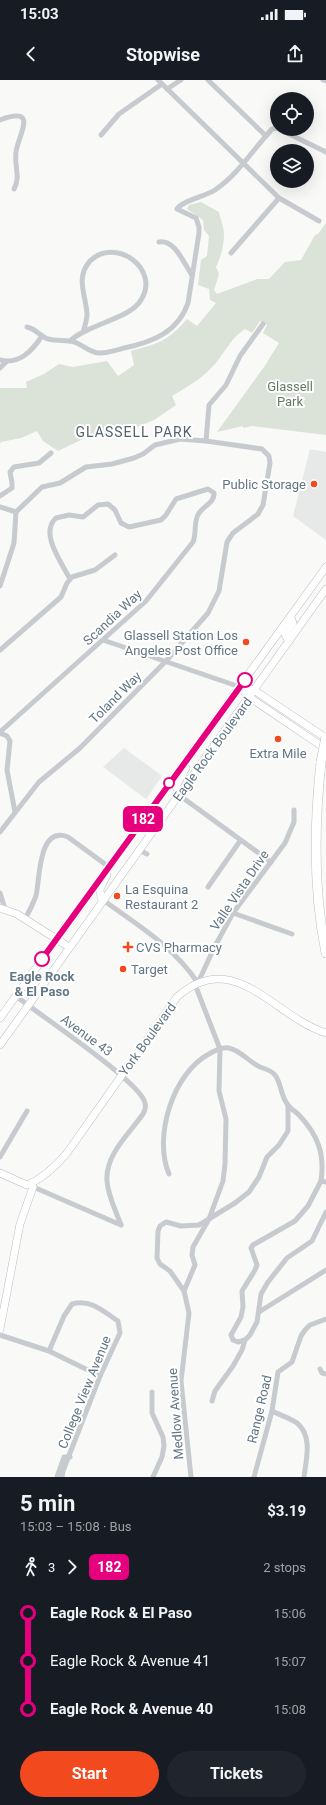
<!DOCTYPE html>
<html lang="en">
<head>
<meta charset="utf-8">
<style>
  :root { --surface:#171b24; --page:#20242c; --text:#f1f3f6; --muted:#9ea1a6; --accent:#f24a1e }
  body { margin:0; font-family:Roboto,sans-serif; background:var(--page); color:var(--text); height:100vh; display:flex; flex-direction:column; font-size:15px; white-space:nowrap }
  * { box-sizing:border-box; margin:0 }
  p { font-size:13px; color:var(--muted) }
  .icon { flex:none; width:22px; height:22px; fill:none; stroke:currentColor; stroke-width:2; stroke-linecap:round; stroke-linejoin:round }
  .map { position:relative; height:1397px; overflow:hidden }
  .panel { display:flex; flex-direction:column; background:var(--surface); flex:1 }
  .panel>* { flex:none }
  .badge { padding:0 8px; border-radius:6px; font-size:14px; line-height:26px }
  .fabs { position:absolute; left:270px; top:12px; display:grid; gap:8px }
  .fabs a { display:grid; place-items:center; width:44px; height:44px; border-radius:50%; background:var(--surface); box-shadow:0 4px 16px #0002; font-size:20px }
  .map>.badge { position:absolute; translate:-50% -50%; box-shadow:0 0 0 2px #fff }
  .legs { display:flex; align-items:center; gap:6px; height:44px; padding:0 20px; font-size:13px }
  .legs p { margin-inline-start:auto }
  .headline { display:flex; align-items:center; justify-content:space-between; height:68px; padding:0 20px }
  h1 { font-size:22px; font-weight:700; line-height:30px }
  .action { display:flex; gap:8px; margin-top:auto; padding:8px 20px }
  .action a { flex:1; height:46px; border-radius:24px; background:var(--accent); color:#fff; font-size:16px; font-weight:700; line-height:46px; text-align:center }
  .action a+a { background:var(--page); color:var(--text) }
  ul { padding:0 20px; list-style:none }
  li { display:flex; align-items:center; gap:14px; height:48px; font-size:15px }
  li i { display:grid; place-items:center; width:6px; height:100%; margin:0 5px; background:currentColor }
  li i::after { content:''; width:10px; height:10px; margin:-5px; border:3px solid; border-radius:50%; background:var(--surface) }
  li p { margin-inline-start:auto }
  li:first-child i { background:linear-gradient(#0000 50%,currentColor 0) }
  li:last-child i { background:linear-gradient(currentColor 50%,#0000 0) }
  .status { display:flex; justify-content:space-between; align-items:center; height:28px; padding:0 20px; background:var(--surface); direction:ltr }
  .status svg { height:11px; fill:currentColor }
  header { display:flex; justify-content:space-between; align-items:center; height:52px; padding:0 20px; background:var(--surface); font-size:18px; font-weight:700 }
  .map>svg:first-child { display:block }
  .built { fill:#e7e8e8 }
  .green { fill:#dbe2d7 }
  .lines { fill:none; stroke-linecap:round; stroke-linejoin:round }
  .secondary-casing { stroke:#b9bfc3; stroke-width:8 }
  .highway-casing { stroke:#bbbfc2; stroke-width:10 }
  .street { stroke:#c7cbcf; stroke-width:5 }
  .secondary { stroke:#fff; stroke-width:7 }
  .highway { stroke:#fff; stroke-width:9 }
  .highway-bridge-casing { stroke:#bbbfc2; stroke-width:10; stroke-linecap:butt }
  .highway-bridge { stroke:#fff; stroke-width:9 }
  .line-1-casing { stroke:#fff; stroke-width:9 }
  .line-1 { stroke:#e6007e; stroke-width:6 }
  .poi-dot { fill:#f24a1e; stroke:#fff; stroke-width:1.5 }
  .stop-1-dot { fill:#fff; stroke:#e6007e; stroke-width:2 }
  .labels { text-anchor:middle; stroke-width:4; stroke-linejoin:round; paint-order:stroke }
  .park-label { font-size:13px; fill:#667b61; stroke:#fff }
  .poi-label { font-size:13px; fill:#627684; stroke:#fff; text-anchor:start }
  .street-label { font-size:13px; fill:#627684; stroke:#fff }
  .stop-label { font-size:13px; font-weight:bold; fill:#627684; stroke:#fff }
  .neighbourhood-label { font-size:14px; letter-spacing:1px; fill:#54646f; stroke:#fff }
</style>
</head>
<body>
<div class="status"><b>15:03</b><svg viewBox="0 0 49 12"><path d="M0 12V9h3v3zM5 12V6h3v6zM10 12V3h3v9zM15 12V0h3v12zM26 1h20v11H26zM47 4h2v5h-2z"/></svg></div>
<header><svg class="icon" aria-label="back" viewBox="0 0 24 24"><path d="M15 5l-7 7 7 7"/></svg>Stopwise<svg class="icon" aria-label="share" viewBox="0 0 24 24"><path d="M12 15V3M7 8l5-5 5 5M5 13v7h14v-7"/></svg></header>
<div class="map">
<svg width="326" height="1397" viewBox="0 0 326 1397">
  <rect width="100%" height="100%" fill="#f9f9f7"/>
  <g class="built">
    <polygon points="310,369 326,372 326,460 293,436"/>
    <polygon points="124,668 162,696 146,719 103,687"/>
  </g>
  <path class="green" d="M 201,122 L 219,132 C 220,138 224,147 224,154 C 224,166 221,176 216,187 L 219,194 L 214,210 L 217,214 L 257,199 L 269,199 L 285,182 L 301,180 L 315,155 L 318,154 L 326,143 L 326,355 L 252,346 L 243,348 L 243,346 L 217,352 L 264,287 L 279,263 L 263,253 L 267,245 L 260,241 L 252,253 L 245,249 C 231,258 225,272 215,284 C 203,298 187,307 172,316 L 176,325 L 154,340 L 134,348 L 121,355 L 103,354 L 83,359 L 58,371 L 43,361 L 37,351 L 21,358 L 1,362 L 0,364 L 0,308 L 27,308 L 26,302 L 44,294 L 59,284 L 73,287 L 107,281 L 118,296 L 134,285 L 131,271 C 159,263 167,262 187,239 L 197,246 L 216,223 L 210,220 L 209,209 L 198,205 L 201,180 L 207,176 L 209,156 L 204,150 L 203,140 L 187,129 L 189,125 Z"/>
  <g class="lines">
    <g class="secondary-casing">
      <g id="secondary">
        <polyline points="289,561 285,555 293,543 291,538"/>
        <polyline points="240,607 249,617 326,669"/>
        <polyline points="240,607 254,610 326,658"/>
        <polyline points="179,715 176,706 186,688"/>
        <polyline points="103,820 101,818 100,809 107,795"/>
        <polyline points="0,828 17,834 69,867"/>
        <polyline points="0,938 326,487"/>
        <polyline points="0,965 326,509"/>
        <path d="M 0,1093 L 27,1105 C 44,1098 56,1086 67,1073 L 177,917 C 234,866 274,937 326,953"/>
        <polyline points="0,1249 20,1144 33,1107"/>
      </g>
    </g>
    <g class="highway-casing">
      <path id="highway" d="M 321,682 C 314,746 313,809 326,873"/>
    </g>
    <g class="street">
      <polyline points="158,0 279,118 319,141"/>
      <polyline points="208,0 266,56 272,49 277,48"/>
      <polyline points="323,0 326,1"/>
      <polyline points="167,9 181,0"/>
      <path d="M 0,40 C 40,25 18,55 16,72 C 14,86 21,97 14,109"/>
      <polyline points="279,49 326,72"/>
      <polyline points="101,55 119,34 162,4"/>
      <path d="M 159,162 C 175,159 184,184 192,195"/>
      <polyline points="231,173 279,118"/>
      <path d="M 27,247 C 36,249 40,256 48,259 C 56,261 62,260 70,261 C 81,262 88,273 100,273 C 108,273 117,270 124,268 C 153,262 178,252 188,223 L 199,153 L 199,147 L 196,138 L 177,129 C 181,121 206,116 215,110 C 236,96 250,74 266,56"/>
      <path d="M 70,261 C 88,244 130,239 141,220 C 161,189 115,156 90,181 C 75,198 86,215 87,234 C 87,240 85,246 83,252"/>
      <path d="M 0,280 C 19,285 32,271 42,256"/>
      <polyline points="0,288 6,282"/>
      <polyline points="206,361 209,325 226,305 240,276 263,244"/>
      <polyline points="0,416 12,408 12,403 10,392 14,387 39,383 51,373"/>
      <polyline points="0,427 16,432"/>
      <polyline points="0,506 14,463 16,432 42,407 60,403 86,387 112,384 134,378 143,374 155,365 180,359 206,361 262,369 269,376 270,383 263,425 258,434 233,453 227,462 219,511 208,533 166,581 80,668 39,702 0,752"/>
      <polyline points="103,560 240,607"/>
      <polyline points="0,570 61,517 67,503 72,497 95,490 115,475"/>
      <path d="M 0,652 L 146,521 L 193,462 C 197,453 193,441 199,433 C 204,426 215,422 214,413 L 208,409 L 176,419 L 166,435 L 161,440 L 129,447 L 121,443 L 115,430 L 108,424 L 98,425 L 83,437 L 69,435 L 56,438 C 39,453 62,483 70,499"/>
      <polyline points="0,653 7,656 10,661 7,690 15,732"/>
      <polyline points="179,715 271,782"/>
      <polyline points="139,770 147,774"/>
      <polyline points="208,807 240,761"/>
      <polyline points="0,813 5,829"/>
      <path d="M 103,820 C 139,846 173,866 198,903"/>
      <polyline points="233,833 292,854"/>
      <path d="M 25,839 C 29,832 33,824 36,816 C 40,799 38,745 68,757 L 109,787"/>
      <path d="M 16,916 C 38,934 141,1002 145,1023 C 146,1027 145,1031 143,1034 C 129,1054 105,1075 107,1101 C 108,1116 116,1131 121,1145"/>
      <polyline points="0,1077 27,1031"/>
      <path d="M 169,1094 C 153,1057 173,993 209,974 C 214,971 222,967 229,968 C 240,970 249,982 260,987 C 265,989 271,990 275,995 C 282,1004 280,1016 288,1025 C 291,1029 296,1032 299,1035 C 318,1055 325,1074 321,1101 L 326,1102"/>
      <polyline points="31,1106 121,1145"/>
      <polyline points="184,1211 170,1191 160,1184 157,1178 158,1151 160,1146 166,1142 181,1146 199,1145 235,1123 249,1112 259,1097 267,1077 279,1065 288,1051 288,1026"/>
      <polyline points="259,1232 326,1190"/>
      <polyline points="0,1255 49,1271 100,1296"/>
      <polyline points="245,1260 238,1262 233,1260 231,1255 241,1237 243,1227 242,1211 255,1190 257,1185 251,1168 253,1165 295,1141 308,1126 321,1101"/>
      <path d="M 49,1271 L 64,1236 L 72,1224 C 91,1219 103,1231 118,1241 L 120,1253 L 100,1296 L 63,1391 L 62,1397"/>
      <polyline points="320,1289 322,1293 326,1294"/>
      <polyline points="152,1312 152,1333 163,1357 164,1366 162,1377 153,1397"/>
      <polyline points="212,1321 215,1311 233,1286 242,1270 245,1260 250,1255 257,1242 261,1214 268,1202 287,1178 312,1161 326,1132"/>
      <path d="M 272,1331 C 280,1335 290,1338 297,1343 C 313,1356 306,1380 304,1397"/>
      <polyline points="57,1397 64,1377 70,1377"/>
      <polyline points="191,1397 181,1301 189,1233 184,1211 195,1185 192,1175 193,1167 209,1139 223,1101 225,1084 226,1039 219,1011 220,969 196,907 214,868 233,833 285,763 294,742 294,730"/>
      <polyline points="254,1397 272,1331 278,1292 292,1282 301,1256 305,1250 310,1245 326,1239"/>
    </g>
    <use href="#secondary" class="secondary"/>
    <use href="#highway" class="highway"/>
    <g class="highway-bridge-casing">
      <polyline id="highway-bridge" points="321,682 326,657"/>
    </g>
    <use href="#highway-bridge" class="highway-bridge"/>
  </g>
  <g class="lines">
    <g class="line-1-casing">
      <polyline id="line-1" points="42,879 245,600"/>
    </g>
    <use href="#line-1" class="line-1"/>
  </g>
  <g class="poi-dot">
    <circle cx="314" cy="404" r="4"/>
    <circle cx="246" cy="562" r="4"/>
    <circle cx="278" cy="659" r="4"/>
    <circle cx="117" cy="816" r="4"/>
    <path d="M126 861h4v4h4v4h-4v4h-4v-4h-4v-4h4z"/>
    <circle cx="123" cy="889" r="4"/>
  </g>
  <g class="stop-1-dot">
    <circle cx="245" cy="600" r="7"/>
    <circle cx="169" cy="703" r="5"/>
    <circle cx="42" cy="879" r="7"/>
  </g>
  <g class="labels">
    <g class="park-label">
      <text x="290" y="311">Glassell<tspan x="290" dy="15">Park</tspan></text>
    </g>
    <g class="poi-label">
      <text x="306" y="409" text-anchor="end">Public Storage</text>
      <text x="238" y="560" text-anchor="end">Glassell Station Los<tspan x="238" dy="15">Angeles Post Office</tspan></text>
      <text x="278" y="678" text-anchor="middle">Extra Mile</text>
      <text x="125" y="814">La Esquina<tspan x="125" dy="15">Restaurant 2</tspan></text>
      <text x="136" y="872">CVS Pharmacy</text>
      <text x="131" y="894">Target</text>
    </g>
    <g class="street-label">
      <text transform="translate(112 537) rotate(-43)" y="5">Scandia Way</text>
      <text transform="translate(115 617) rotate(-45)" y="5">Toland Way</text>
      <text transform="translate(212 669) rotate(-54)" y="5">Eagle Rock Boulevard</text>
      <text transform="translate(239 810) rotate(-56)" y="5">Valle Vista Drive</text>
      <text transform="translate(87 955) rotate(36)" y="5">Avenue 43</text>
      <text transform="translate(147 959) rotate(-54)" y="5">York Boulevard</text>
      <text transform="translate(84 1312) rotate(-68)" y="5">College View Avenue</text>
      <text transform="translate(259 1329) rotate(-77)" y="5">Range Road</text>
      <text transform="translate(175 1334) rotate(-94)" y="5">Medlow Avenue</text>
    </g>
    <g class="stop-label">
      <text x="42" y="901">Eagle Rock<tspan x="42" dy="15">&amp; El Paso</tspan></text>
    </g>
    <g class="neighbourhood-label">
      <text x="134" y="357">GLASSELL PARK</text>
    </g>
  </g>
</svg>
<div class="fabs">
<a><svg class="icon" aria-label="locate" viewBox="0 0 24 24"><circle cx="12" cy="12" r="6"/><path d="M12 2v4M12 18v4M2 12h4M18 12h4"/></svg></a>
<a><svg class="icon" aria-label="layers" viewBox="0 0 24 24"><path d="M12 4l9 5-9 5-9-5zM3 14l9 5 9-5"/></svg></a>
</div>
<b class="badge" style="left:143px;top:739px;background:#e6007e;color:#fff">182</b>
</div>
<section class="panel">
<div class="headline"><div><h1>5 min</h1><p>15:03 – 15:08 · Bus</p></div><b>$3.19</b></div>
<div class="legs"><svg class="icon" aria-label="walk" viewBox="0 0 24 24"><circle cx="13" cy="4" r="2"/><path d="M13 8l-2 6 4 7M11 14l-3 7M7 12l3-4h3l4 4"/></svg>3<svg class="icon" aria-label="forward" viewBox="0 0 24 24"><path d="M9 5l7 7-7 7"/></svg><b class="badge" style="background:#e6007e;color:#fff">182</b><p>2 stops</p></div>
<ul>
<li><i style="color:#e6007e"></i><b>Eagle Rock &amp; El Paso</b><p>15:06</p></li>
<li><i style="color:#e6007e"></i><span>Eagle Rock &amp; Avenue 41</span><p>15:07</p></li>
<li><i style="color:#e6007e"></i><b>Eagle Rock &amp; Avenue 40</b><p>15:08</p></li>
</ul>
<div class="action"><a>Start</a><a>Tickets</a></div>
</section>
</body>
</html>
